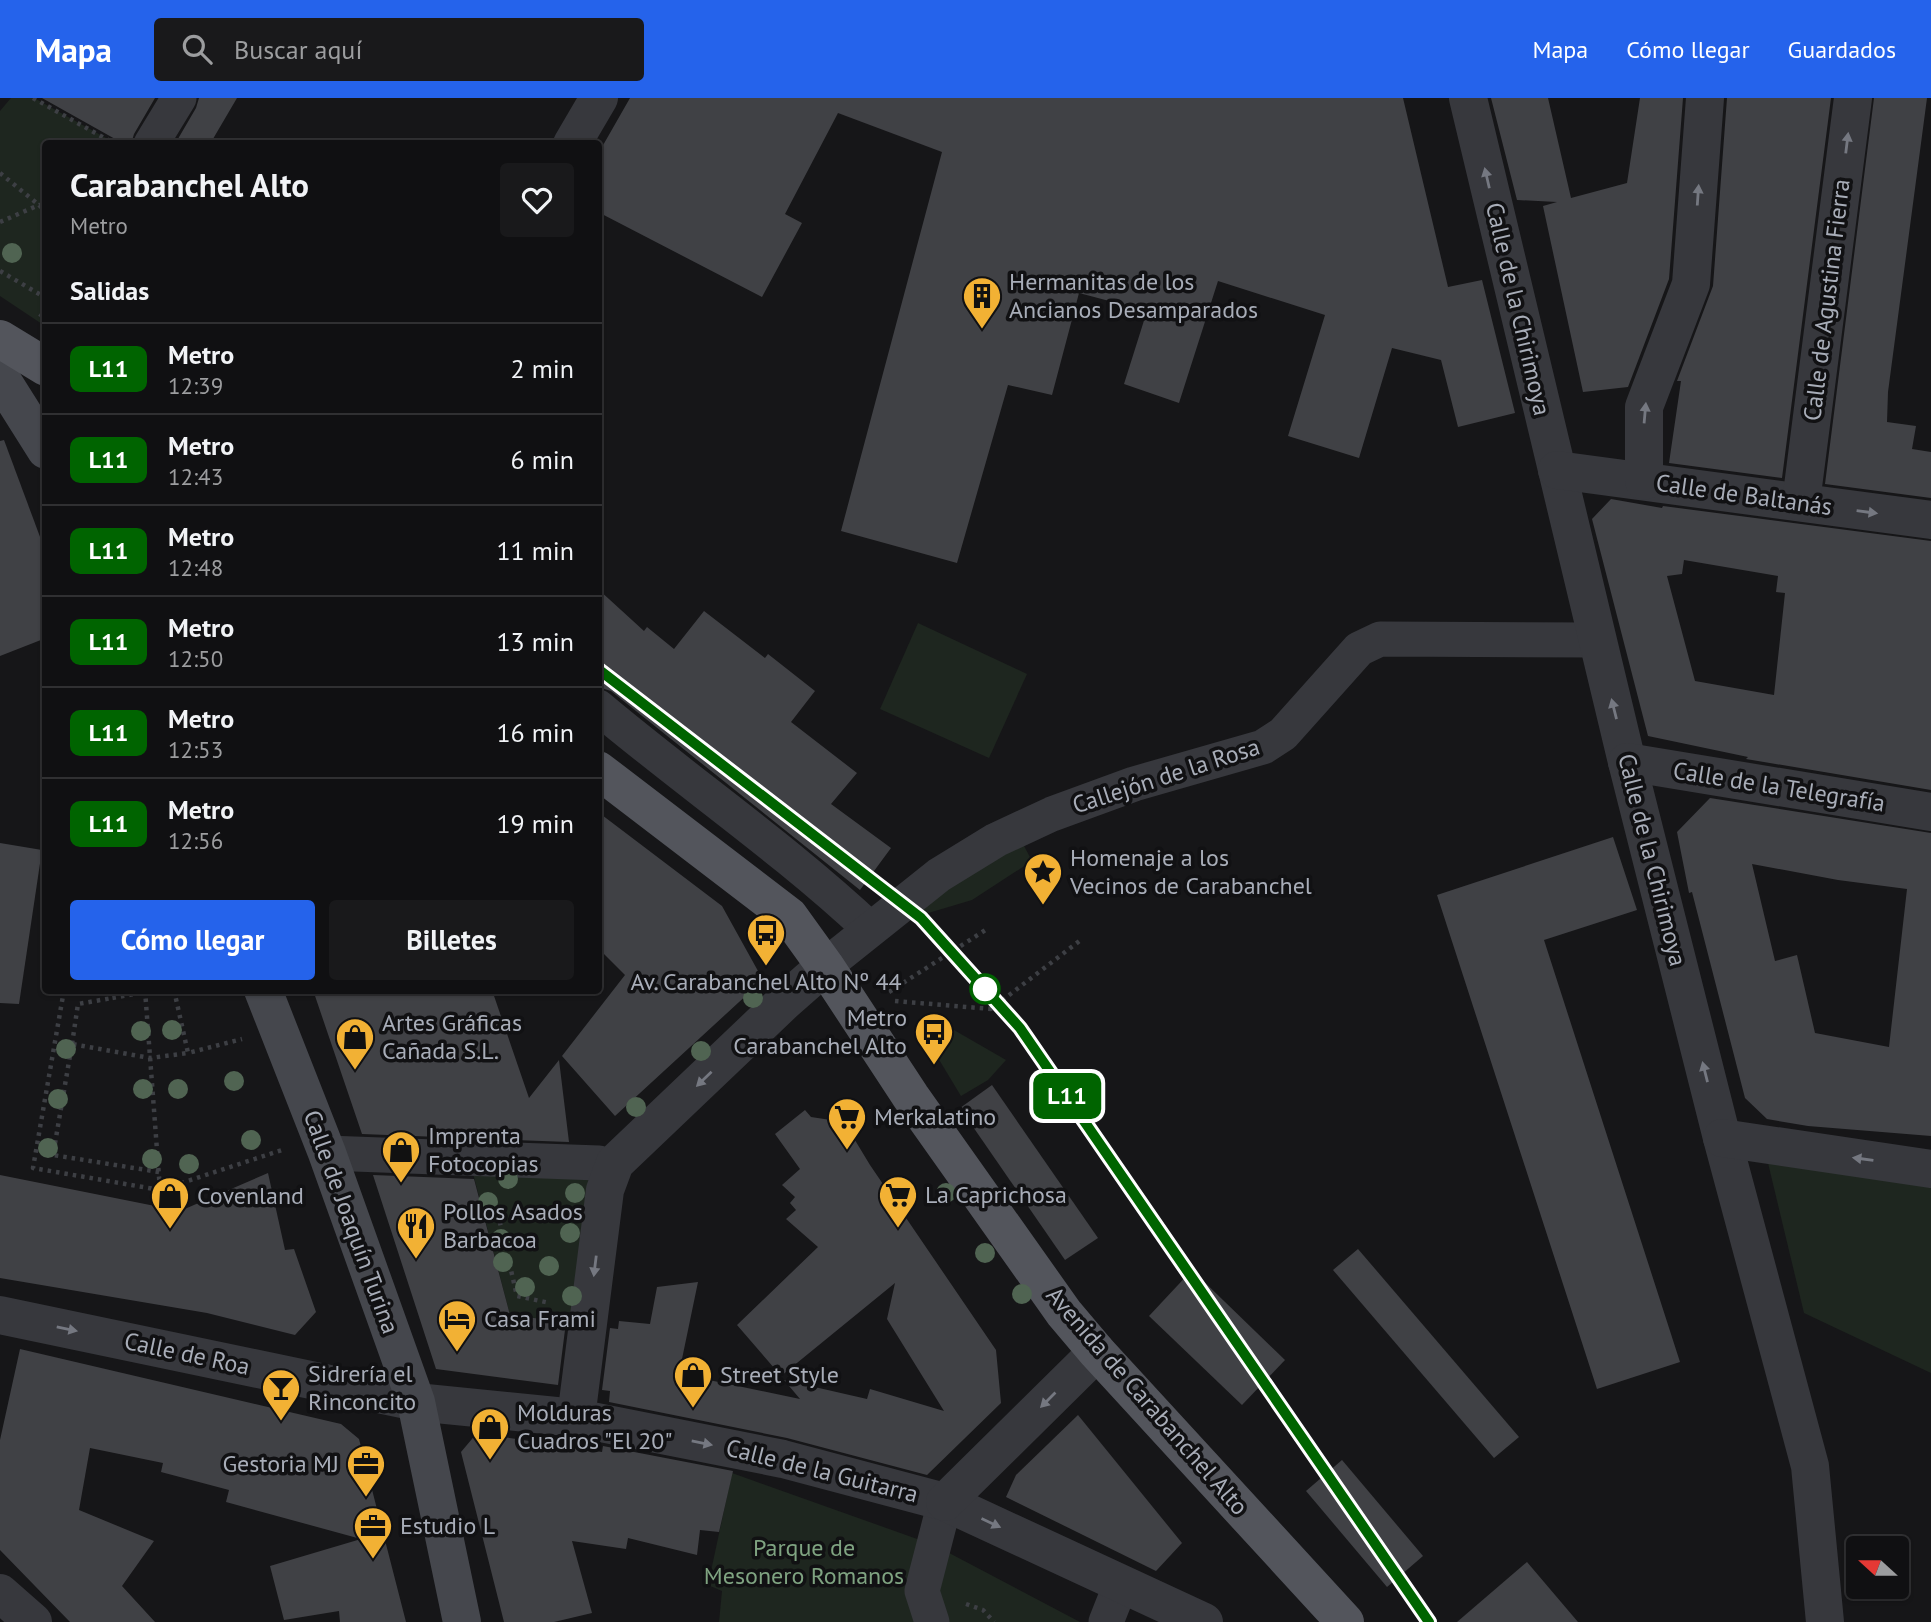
<!DOCTYPE html>
<html lang="es">
<head>
<meta charset="utf-8">
<style>
  :root { --surface:#101012; --page:#19191b; --text:#f1f3f6; --muted:#9c9d9f; --line:#303032; --accent:#2563eb }
  body { margin:0; font-family:"PT Sans",sans-serif; background:var(--page); color:var(--text); height:100vh; display:flex; flex-direction:column; font-size:26px; white-space:nowrap }
  * { box-sizing:border-box; margin:0 }
  p { font-size:23px; color:var(--muted) }
  .icon { flex:none; width:38px; height:38px; fill:none; stroke:currentColor; stroke-width:2; stroke-linecap:round; stroke-linejoin:round }
  .map { position:relative; flex:1; overflow:hidden }
  .panel { position:absolute; left:42px; top:42px; width:560px; height:854px; display:flex; flex-direction:column; background:var(--surface); border-radius:7px; box-shadow:0 2px 5px #0004,0 0 0 2px var(--line) }
  .panel>* { flex:none }
  .badge { padding:0 14px; border-radius:10px; font-size:24px; line-height:46px }
  .needle { width:46px; rotate:291deg }
  .controls { position:absolute; left:1846px; top:1438px; display:grid; gap:14px }
  .controls a { display:grid; place-items:center; width:63px; height:63px; border-radius:7px; background:var(--surface); box-shadow:0 2px 5px #0004,0 0 0 2px var(--line); font-size:35px }
  .map>.badge { position:absolute; translate:-50% -50%; box-shadow:0 0 0 4px #fff }
  h2 { padding:0 28px; font-size:26px; line-height:63px }
  .round { display:grid; place-items:center; flex:none; width:74px; height:74px; border-radius:7px; background:var(--page) }
  .head { display:flex; align-items:center; justify-content:space-between; height:119px; padding:0 28px }
  h1 { font-size:33px; font-weight:700; line-height:52px }
  .button { display:flex; gap:14px; margin-top:auto; padding:14px 28px }
  .button a { flex:1; height:80px; border-radius:7px; background:var(--accent); color:#fff; font-size:28px; font-weight:700; line-height:80px; text-align:center }
  .button a+a { background:var(--page); color:var(--text) }
  ul { padding:0; list-style:none }
  li { display:flex; align-items:center; gap:21px; height:91px; padding:0 28px; border-top:2px solid var(--line) }
  li div { flex:1 }
  li b { display:block; font-size:26px }
  li em { font-style:normal }
  li .badge { min-width:77px; font-weight:700; text-align:center }
  header { display:flex; align-items:center; gap:42px; box-sizing:border-box; height:98px; padding:0 35px; background:var(--accent); color:#fff }
  header strong { font-size:33px }
  nav { display:flex; gap:38px; margin-inline-start:auto; font-size:24px }
  .search { width:490px; height:63px; background:var(--page); display:flex; align-items:center; gap:18px; box-sizing:border-box; padding:0 24px; border-radius:7px; color:var(--muted); font-size:26px }
  .map>svg:first-child { display:block }
  .green { fill:#1e261f }
  .building { fill:#404145; fill-rule:evenodd }
  .lines { fill:none; stroke-linecap:round; stroke-linejoin:round }
  .path { stroke:#3d3f44; stroke-width:4.5; stroke-dasharray:3.5 5; stroke-linecap:butt }
  .pedestrian { stroke:#37383d; stroke-width:35 }
  .minor { stroke:#37383d; stroke-width:38 }
  .secondary { stroke:#45474d; stroke-width:38 }
  .primary { stroke:#53555c; stroke-width:38 }
  .tree { fill:#506452 }
  .oneway { fill:#757881 }
  .line-casing { stroke:#fff; stroke-width:16 }
  .line { stroke:#006400; stroke-width:10 }
  .stop-dot { fill:#fff; stroke:#006400; stroke-width:3.5 }
  .labels { text-anchor:middle; stroke-width:7; stroke-linejoin:round; paint-order:stroke }
  .poi-label { font-size:24px; fill:#a8adb8; stroke:#111113; text-anchor:start }
  .street-label { font-size:24px; fill:#a8adb8; stroke:#111113 }
  .park-label { font-size:24px; fill:#7fa381; stroke:#111113 }
</style>
</head>
<body>
<header>
<strong>Mapa</strong>
<div class="search"><svg class="icon" aria-label="search" viewBox="0 0 24 24"><circle cx="10" cy="10" r="6"/><path d="M15 15l6 6"/></svg>Buscar aquí</div>
<nav><a>Mapa</a><a>Cómo llegar</a><a>Guardados</a></nav>
</header>
<div class="map">
<svg width="1931" height="1524" viewBox="0 0 1931 1524">
  <rect width="100%" height="100%" fill="#161618"/>
  <g class="green">
    <polygon points="11,0 34,0 115,45 46,46 45,228 0,198 0,13"/>
    <polygon points="918,525 1027,576 989,660 880,611"/>
    <polygon points="1023,746 1032,763 972,802 925,816 916,799"/>
    <polygon points="947,928 1006,962 988,982 961,998 929,945"/>
    <polygon points="469,1060 599,1065 576,1225 510,1217"/>
    <polygon points="1768,1065 1931,1089 1931,1275 1804,1215"/>
    <polygon points="732,1375 934,1447 1080,1524 719,1524 722,1493 708,1487"/>
  </g>
  <g class="building">
    <polygon points="42,0 155,0 134,36 131,46 124,46"/>
    <polygon points="199,0 237,0 210,46 175,46 196,10"/>
    <polygon points="630,0 1403,0 1448,189 1482,182 1515,315 1458,329 1441,262 1392,250 1359,360 1288,338 1325,217 1218,183 1179,305 1124,286 1147,213 1079,195 1052,297 1008,287 957,465 841,433 942,54 838,15 785,116 802,125 762,199 598,114 598,56"/>
    <polygon points="1491,0 1548,0 1571,100 1627,85 1640,0 1683,0 1669,181 1628,289 1583,294 1543,108 1557,104 1517,102"/>
    <polygon points="1727,0 1831,0 1782,380 1669,365 1681,283 1677,283 1713,188"/>
    <polygon points="1874,0 1927,0 1888,294 1887,324 1916,328 1912,351 1931,354 1931,400 1825,386"/>
    <polygon points="4,342 46,455 46,540 0,558 0,343"/>
    <path d="M 1611,401 L 1662,410 L 1663,408 L 1931,443 L 1931,692 L 1746,661 L 1748,659 L 1648,638 L 1592,421 ZM 1684,462 L 1778,478 L 1776,494 L 1785,495 L 1774,597 L 1695,583 L 1667,478 L 1682,476 Z"/>
    <polygon points="598,491 644,533 647,529 674,551 704,513 765,560 768,556 815,593 791,624 857,675 831,706 891,750 860,792 611,593 598,589"/>
    <path d="M 1710,700 L 1931,735 L 1931,1038 L 1808,1028 L 1767,1021 L 1745,1000 L 1692,794 L 1689,795 L 1677,734 ZM 1752,766 L 1838,782 L 1907,791 L 1889,949 L 1815,935 L 1797,857 L 1775,863 Z"/>
    <polygon points="598,714 722,808 763,882 615,1018 562,958 625,877 598,850"/>
    <polygon points="1613,739 1637,812 1544,842 1680,1264 1597,1291 1437,797"/>
    <polygon points="0,745 42,752 19,906 0,905"/>
    <polygon points="313,892 492,892 529,1000 559,962 569,1044 362,1036"/>
    <polygon points="992,987 1098,1140 1065,1162 960,1010"/>
    <polygon points="805,1012 811,1019 844,1024 870,1067 996,1252 1001,1305 927,1377 787,1340 609,1304 610,1293 602,1292 610,1230 618,1231 619,1223 650,1226 657,1189 698,1184 677,1285 685,1277 800,1301 784,1282 867,1301 870,1291 944,1313 887,1221 895,1185 781,1278 737,1227 818,1149 786,1121 796,1112 790,1105 795,1099 782,1087 800,1071 775,1036"/>
    <polygon points="268,1075 285,1152 294,1151 316,1214 295,1237 207,1215 0,1180 0,1077 180,1113"/>
    <polygon points="373,1077 474,1081 510,1217 566,1224 558,1287 436,1271"/>
    <polygon points="1358,1151 1519,1339 1494,1360 1333,1172"/>
    <polygon points="1192,1172 1285,1262 1242,1307 1149,1218"/>
    <polygon points="20,1251 341,1326 359,1341 406,1524 340,1524 339,1513 284,1522 270,1468 361,1441 226,1404 229,1392 161,1374 163,1365 90,1350 79,1412 154,1443 122,1488 155,1524 70,1524 0,1452 0,1342"/>
    <polygon points="1078,1317 1182,1445 1156,1473 1006,1399 1016,1377"/>
    <polygon points="477,1335 602,1354 603,1348 733,1373 719,1434 700,1432 697,1457 628,1440 626,1451 572,1443 592,1515 554,1524 504,1524 461,1354"/>
    <polygon points="1342,1362 1423,1458 1387,1489 1306,1393"/>
    <polygon points="1527,1464 1578,1524 1457,1524"/>
  </g>
  <g class="lines">
    <g class="path">
      <polyline points="33,0 115,46"/>
      <polyline points="0,75 39,107 46,107"/>
      <polyline points="0,124 39,107 46,114"/>
      <polyline points="0,173 46,200"/>
      <polyline points="40,219 46,211"/>
      <polyline points="64,892 33,1070 160,1092 282,1052"/>
      <polyline points="111,892 112,900 157,892"/>
      <polyline points="145,892 160,1092"/>
      <polyline points="174,892 188,955 242,941"/>
      <polyline points="889,894 987,831"/>
      <polyline points="895,903 991,911 1082,841"/>
      <polyline points="72,946 78,906 112,900"/>
      <polyline points="159,1074 53,1057 72,946 150,960 188,955"/>
      <polyline points="494,1099 517,1198 550,1205"/>
      <polyline points="966,1506 983,1512 994,1524"/>
    </g>
    <g class="pedestrian">
      <polyline points="151,46 179,0"/>
      <path d="M 598,609 C 687,684 785,751 870,831"/>
      <polyline points="825,868 939,777 996,742 1052,716 1134,686 1263,649 1283,636 1359,551 1380,541 1597,542"/>
      <polyline points="327,1055 599,1065"/>
      <polyline points="932,1524 922,1493 945,1404"/>
      <polyline points="1106,1524 1121,1486"/>
    </g>
    <g class="minor">
      <polyline points="1468,0 1627,664 1722,1040 1810,1368 1825,1524"/>
      <polyline points="572,46 599,0"/>
      <polyline points="1557,372 1931,422"/>
      <polyline points="1644,383 1644,309 1691,186 1705,0"/>
      <polyline points="1801,404 1853,0"/>
      <polyline points="1627,664 1931,714"/>
      <polyline points="1722,1040 1931,1071"/>
      <polyline points="0,1217 416,1304 576,1320 783,1361 945,1404 1204,1524"/>
      <polyline points="576,1320 605,1092 615,1065 784,904 825,868"/>
      <polyline points="945,1404 1097,1254"/>
      <polyline points="0,1495 33,1524"/>
    </g>
    <g class="secondary">
      <polyline points="0,279 46,352"/>
      <polyline points="263,892 327,1055 416,1304 462,1524"/>
    </g>
    <g class="primary">
      <polyline points="0,241 46,269"/>
      <polyline points="598,672 789,818 825,868 911,999 1064,1215 1097,1254 1345,1524"/>
    </g>
  </g>
  <g class="tree">
    <circle cx="12" cy="155" r="10"/>
    <circle cx="753" cy="900" r="10"/>
    <circle cx="172" cy="932" r="10"/>
    <circle cx="141" cy="933" r="10"/>
    <circle cx="66" cy="951" r="10"/>
    <circle cx="701" cy="953" r="10"/>
    <circle cx="234" cy="983" r="10"/>
    <circle cx="143" cy="991" r="10"/>
    <circle cx="178" cy="991" r="10"/>
    <circle cx="58" cy="1001" r="10"/>
    <circle cx="636" cy="1009" r="10"/>
    <circle cx="251" cy="1042" r="10"/>
    <circle cx="48" cy="1050" r="10"/>
    <circle cx="152" cy="1061" r="10"/>
    <circle cx="189" cy="1066" r="10"/>
    <circle cx="508" cy="1081" r="10"/>
    <circle cx="575" cy="1095" r="10"/>
    <circle cx="946" cy="1095" r="10"/>
    <circle cx="488" cy="1104" r="10"/>
    <circle cx="570" cy="1135" r="10"/>
    <circle cx="501" cy="1141" r="10"/>
    <circle cx="985" cy="1155" r="10"/>
    <circle cx="503" cy="1164" r="10"/>
    <circle cx="549" cy="1168" r="10"/>
    <circle cx="525" cy="1189" r="10"/>
    <circle cx="1022" cy="1196" r="10"/>
    <circle cx="572" cy="1198" r="10"/>
  </g>
  <defs><path id="oneway-solid" d="M-6-.8H1V-3.2L6.5 0L1 3.2V.8H-6Z" transform="scale(1.75)"/></defs>
  <g class="oneway">
    <use href="#oneway-solid" transform="translate(1847 45) rotate(-83)"/>
    <use href="#oneway-solid" transform="translate(1487 80) rotate(-103)"/>
    <use href="#oneway-solid" transform="translate(1698 97) rotate(-86)"/>
    <use href="#oneway-solid" transform="translate(1645 315) rotate(-85)"/>
    <use href="#oneway-solid" transform="translate(1867 414) rotate(8)"/>
    <use href="#oneway-solid" transform="translate(1614 611) rotate(-104)"/>
    <use href="#oneway-solid" transform="translate(1705 974) rotate(-104)"/>
    <use href="#oneway-solid" transform="translate(704 981) rotate(136)"/>
    <use href="#oneway-solid" transform="translate(1863 1061) rotate(-172)"/>
    <use href="#oneway-solid" transform="translate(595 1168) rotate(97)"/>
    <use href="#oneway-solid" transform="translate(67 1231) rotate(12)"/>
    <use href="#oneway-solid" transform="translate(1048 1302) rotate(135)"/>
    <use href="#oneway-solid" transform="translate(702 1345) rotate(11)"/>
    <use href="#oneway-solid" transform="translate(991 1425) rotate(25)"/>
  </g>
  <g class="lines">
    <g class="line-casing">
      <polyline id="line" points="598,571 921,820 1020,930 1429,1524"/>
    </g>
    <use href="#line" class="line"/>
  </g>
  <defs>
    <g id="building-pin" transform="scale(2.0125)"><path d="M0 17L-7.5 6A9.5 9.5 0 1 1 7.5 6Z" fill="#f2b134" stroke="#111113"/><path d="M-4-6H4V6H1V3H-1V6H-4ZM-2.5-4.3h1.7v1.8h-1.7ZM.8-4.3h1.7v1.8H.8ZM-2.5-1h1.7V.8h-1.7ZM.8-1h1.7V.8H.8Z" fill="#111"/></g>
    <g id="sight-pin" transform="scale(2.0125)"><path d="M0 17L-7.5 6A9.5 9.5 0 1 1 7.5 6Z" fill="#f2b134" stroke="#111113"/><path d="M0-6L1.8-2.2L6-1.7L2.9 1.2L3.7 5.4L0 3.3L-3.7 5.4L-2.9 1.2L-6-1.7L-1.8-2.2Z" fill="#111"/></g>
    <g id="bus-pin" transform="scale(2.0125)"><path d="M0 17L-7.5 6A9.5 9.5 0 1 1 7.5 6Z" fill="#f2b134" stroke="#111113"/><path d="M-5-6H5V4H4V6H2V4H-2V6H-4V4H-5ZM-3.5-4V0h7V-4ZM-3.5 1.2v1.5H-2V1.2ZM2 1.2v1.5H3.5V1.2Z" fill="#111"/></g>
    <g id="shop-pin" transform="scale(2.0125)"><path d="M0 17L-7.5 6A9.5 9.5 0 1 1 7.5 6Z" fill="#f2b134" stroke="#111113"/><path d="M-5-2.5h2.3a2.7 3.5 0 0 1 5.4 0H5L5.5 6h-11ZM-1.5-2.5h3a1.5 2.3 0 0 0-3 0Z" fill="#111"/></g>
    <g id="supermarket-pin" transform="scale(2.0125)"><path d="M0 17L-7.5 6A9.5 9.5 0 1 1 7.5 6Z" fill="#f2b134" stroke="#111113"/><path d="M-6-5.5h2.5l.6 2H6L4.5 2H-2.5L-4.4-4H-6ZM-1.5 3.2a1.3 1.3 0 1 0 .1 0ZM3 3.2a1.3 1.3 0 1 0 .1 0Z" fill="#111"/></g>
    <g id="restaurant-pin" transform="scale(2.0125)"><path d="M0 17L-7.5 6A9.5 9.5 0 1 1 7.5 6Z" fill="#f2b134" stroke="#111113"/><path d="M-5-6h1v4h1v-4h1v4h1v-4h1v5L-1.5 .5V6h-2V.5L-5-1ZM5-6V6H3V1.5H1.5Q1.5-4 5-6Z" fill="#111"/></g>
    <g id="hotel-pin" transform="scale(2.0125)"><path d="M0 17L-7.5 6A9.5 9.5 0 1 1 7.5 6Z" fill="#f2b134" stroke="#111113"/><path d="M-6-4.5h1.5V1H6V5H4.5V3h-9V5H-6ZM-4 0a1.8 1.8 0 1 1 3.6 0ZM.5 0V-2.5h3Q6-2.5 6 0Z" fill="#111"/></g>
    <g id="bar-pin" transform="scale(2.0125)"><path d="M0 17L-7.5 6A9.5 9.5 0 1 1 7.5 6Z" fill="#f2b134" stroke="#111113"/><path d="M-6-5H6L.8 .8V4.5H3.5V6h-7V4.5H-.8V.8Z" fill="#111"/></g>
    <g id="office-pin" transform="scale(2.0125)"><path d="M0 17L-7.5 6A9.5 9.5 0 1 1 7.5 6Z" fill="#f2b134" stroke="#111113"/><path d="M-6-3h4V-5.5h4V-3h4V5H-6ZM-1-4.5V-3h2v-1.5ZM-6 0V1H6V0Z" fill="#111"/></g>
  </defs>
  <g fill-rule="evenodd">
    <use href="#building-pin" x="982" y="198"/>
    <use href="#sight-pin" x="1043" y="774"/>
    <use href="#bus-pin" x="766" y="835"/>
    <use href="#bus-pin" x="934" y="934"/>
    <use href="#shop-pin" x="355" y="939"/>
    <use href="#supermarket-pin" x="847" y="1019"/>
    <use href="#shop-pin" x="401" y="1052"/>
    <use href="#supermarket-pin" x="898" y="1097"/>
    <use href="#shop-pin" x="170" y="1098"/>
    <use href="#restaurant-pin" x="416" y="1128"/>
    <use href="#hotel-pin" x="457" y="1221"/>
    <use href="#shop-pin" x="693" y="1277"/>
    <use href="#bar-pin" x="281" y="1290"/>
    <use href="#shop-pin" x="490" y="1329"/>
    <use href="#office-pin" x="366" y="1366"/>
    <use href="#office-pin" x="373" y="1428"/>
  </g>
  <circle class="stop-dot" cx="985" cy="891" r="14"/>
  <g class="labels">
    <g class="poi-label">
      <text x="1009" y="192">Hermanitas de los<tspan x="1009" dy="28">Ancianos Desamparados</tspan></text>
      <text x="1070" y="768">Homenaje a los<tspan x="1070" dy="28">Vecinos de Carabanchel</tspan></text>
      <text x="766" y="892" text-anchor="middle">Av. Carabanchel Alto Nº 44</text>
      <text x="907" y="928" text-anchor="end">Metro<tspan x="907" dy="28">Carabanchel Alto</tspan></text>
      <text x="382" y="933">Artes Gráficas<tspan x="382" dy="28">Cañada S.L.</tspan></text>
      <text x="874" y="1027">Merkalatino</text>
      <text x="428" y="1046">Imprenta<tspan x="428" dy="28">Fotocopias</tspan></text>
      <text x="925" y="1105">La Caprichosa</text>
      <text x="197" y="1106">Covenland</text>
      <text x="443" y="1122">Pollos Asados<tspan x="443" dy="28">Barbacoa</tspan></text>
      <text x="484" y="1229">Casa Frami</text>
      <text x="308" y="1284">Sidrería el<tspan x="308" dy="28">Rinconcito</tspan></text>
      <text x="720" y="1285">Street Style</text>
      <text x="517" y="1323">Molduras<tspan x="517" dy="28">Cuadros "El 20"</tspan></text>
      <text x="339" y="1374" text-anchor="end">Gestoria MJ</text>
      <text x="400" y="1436">Estudio L</text>
    </g>
    <g class="street-label">
      <text transform="translate(1827 202) rotate(-83)" y="8">Calle de Agustina Fierra</text>
      <text transform="translate(1518 211) rotate(77)" y="8">Calle de la Chirimoya</text>
      <text transform="translate(1744 397) rotate(8)" y="8">Calle de Baltanás</text>
      <text transform="translate(1166 678) rotate(-18)" y="8">Callejón de la Rosa</text>
      <text transform="translate(1779 689) rotate(9)" y="8">Calle de la Telegrafía</text>
      <text transform="translate(1652 762) rotate(76)" y="8">Calle de la Chirimoya</text>
      <text transform="translate(351 1124) rotate(70)" y="8">Calle de Joaquín Turina</text>
      <text transform="translate(187 1256) rotate(12)" y="8">Calle de Roa</text>
      <text transform="translate(1147 1303) rotate(49)" y="8">Avenida de Carabanchel Alto</text>
      <text transform="translate(822 1373) rotate(14)" y="8">Calle de la Guitarra</text>
    </g>
    <g class="park-label">
      <text x="804" y="1458">Parque de<tspan x="804" dy="28">Mesonero Romanos</tspan></text>
    </g>
  </g>
</svg>
<div class="controls">
<a><svg class="needle" viewBox="-14 -14 28 28"><path d="M0-13l5 13h-10z" fill="#e53935"/><path d="M0 13l5-13h-10z" fill="#9c9d9f"/></svg></a>
</div>
<b class="badge" style="left:1067px;top:998px;background:#006400;color:#fff">L11</b>
<section class="panel">
<div class="head"><div><h1>Carabanchel Alto</h1><p>Metro</p></div><a class="round"><svg class="icon" aria-label="heart" viewBox="0 0 24 24"><path d="M12 20l-8-8c-3-5 5-10 8-4 3-6 11-1 8 4z"/></svg></a></div>
<h2>Salidas</h2>
<ul>
<li><span class="badge" style="background:#006400;color:#fff">L11</span><div><b>Metro</b><p>12:39</p></div><em>2 min</em></li>
<li><span class="badge" style="background:#006400;color:#fff">L11</span><div><b>Metro</b><p>12:43</p></div><em>6 min</em></li>
<li><span class="badge" style="background:#006400;color:#fff">L11</span><div><b>Metro</b><p>12:48</p></div><em>11 min</em></li>
<li><span class="badge" style="background:#006400;color:#fff">L11</span><div><b>Metro</b><p>12:50</p></div><em>13 min</em></li>
<li><span class="badge" style="background:#006400;color:#fff">L11</span><div><b>Metro</b><p>12:53</p></div><em>16 min</em></li>
<li><span class="badge" style="background:#006400;color:#fff">L11</span><div><b>Metro</b><p>12:56</p></div><em>19 min</em></li>
</ul>
<div class="button"><a>Cómo llegar</a><a>Billetes</a></div>
</section>
</div>
</body>
</html>
